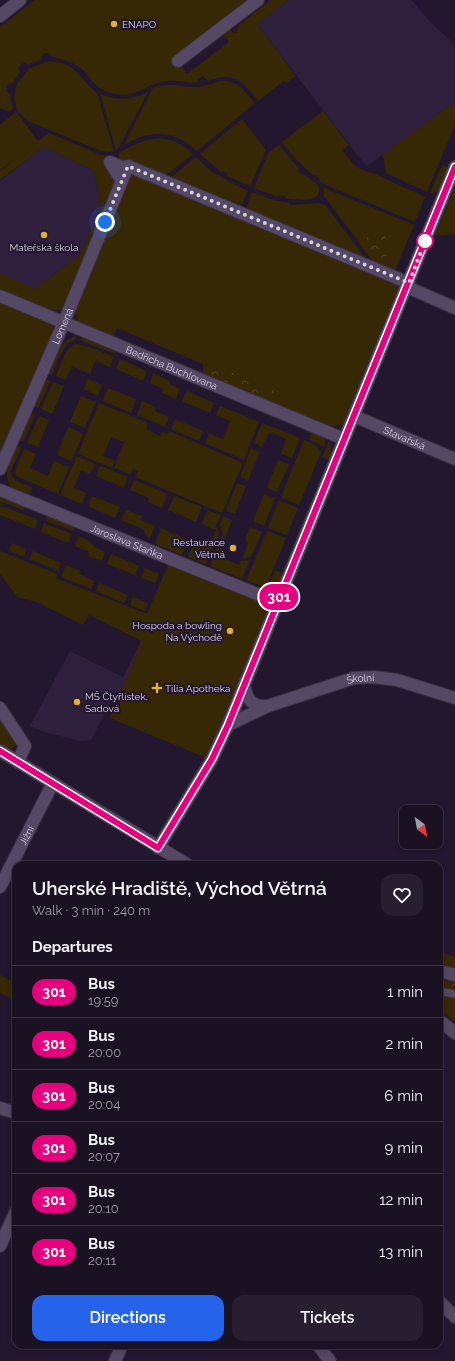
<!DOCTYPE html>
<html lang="en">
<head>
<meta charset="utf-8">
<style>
  :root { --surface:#1a1123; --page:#271f30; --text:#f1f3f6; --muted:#9f9da6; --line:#383141; --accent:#2563eb }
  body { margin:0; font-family:Raleway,sans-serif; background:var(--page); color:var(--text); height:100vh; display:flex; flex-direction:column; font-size:15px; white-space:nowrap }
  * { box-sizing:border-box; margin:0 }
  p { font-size:13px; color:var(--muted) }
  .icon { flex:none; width:22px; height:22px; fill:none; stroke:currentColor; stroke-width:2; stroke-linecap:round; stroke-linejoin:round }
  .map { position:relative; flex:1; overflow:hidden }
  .drawer { position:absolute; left:12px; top:861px; width:431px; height:488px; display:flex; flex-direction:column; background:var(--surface); border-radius:12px; box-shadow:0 2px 6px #0003,0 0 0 1px var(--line) }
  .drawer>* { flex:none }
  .badge { padding:0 8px; border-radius:13px; font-size:14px; line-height:26px }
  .needle { width:26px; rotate:148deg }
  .controls { position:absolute; left:399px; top:805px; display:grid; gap:8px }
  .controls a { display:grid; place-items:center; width:44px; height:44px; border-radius:8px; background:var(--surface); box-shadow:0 2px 6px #0003,0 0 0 1px var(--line); font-size:20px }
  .you { position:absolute; width:20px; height:20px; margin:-10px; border:3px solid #fff; border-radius:50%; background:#1a73e8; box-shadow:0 0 0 6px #1a73e833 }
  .map>.badge { position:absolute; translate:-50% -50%; box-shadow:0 0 0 2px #fff }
  h2 { padding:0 20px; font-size:15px; line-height:36px }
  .round { display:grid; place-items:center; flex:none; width:42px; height:42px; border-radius:12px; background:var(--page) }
  .overview { display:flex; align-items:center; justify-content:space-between; height:68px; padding:0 20px }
  h1 { font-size:19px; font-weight:600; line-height:30px }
  .action { display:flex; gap:8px; margin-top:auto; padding:8px 20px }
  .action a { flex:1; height:46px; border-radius:12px; background:var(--accent); color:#fff; font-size:16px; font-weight:600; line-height:46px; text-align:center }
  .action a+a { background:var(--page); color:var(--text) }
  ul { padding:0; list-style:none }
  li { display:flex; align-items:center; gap:12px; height:52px; padding:0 20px; border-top:1px solid var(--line) }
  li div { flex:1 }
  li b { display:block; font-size:15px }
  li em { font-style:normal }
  li .badge { min-width:44px; font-weight:700; text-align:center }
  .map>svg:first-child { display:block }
  .built { fill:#2e203d }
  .green { fill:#362804 }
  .forest { fill:url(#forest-crowns) }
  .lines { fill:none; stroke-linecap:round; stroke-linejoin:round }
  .lane-casing { stroke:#383043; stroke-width:9 }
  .street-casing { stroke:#383043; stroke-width:14 }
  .lane { stroke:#554864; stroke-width:7 }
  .street { stroke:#554864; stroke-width:12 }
  .line-casing { stroke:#fff; stroke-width:9 }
  .line { stroke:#e6007e; stroke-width:6 }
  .walk { stroke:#d6cfdf; stroke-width:4; stroke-dasharray:0 7.2 }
  .poi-dot { fill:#dfb034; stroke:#23172f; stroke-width:1.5 }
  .stop-dot { fill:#fff; stroke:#e6007e; stroke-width:2 }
  .labels { text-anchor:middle; stroke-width:4; stroke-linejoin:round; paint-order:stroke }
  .poi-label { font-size:10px; fill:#d6cfdf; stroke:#23172f; text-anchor:start }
  .street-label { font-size:10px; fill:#d6cfdf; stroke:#23172f }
</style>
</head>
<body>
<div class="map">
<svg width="455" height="1361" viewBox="0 0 455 1361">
  <defs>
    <pattern id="forest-crowns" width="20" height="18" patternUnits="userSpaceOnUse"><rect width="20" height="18" fill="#362804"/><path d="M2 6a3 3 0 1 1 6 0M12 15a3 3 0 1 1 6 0" fill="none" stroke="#524628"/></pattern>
  </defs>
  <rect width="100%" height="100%" fill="#23172f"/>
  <g class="built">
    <polygon points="288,0 412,0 429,21 449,39 455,47 455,102 367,166 363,162 257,24"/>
    <polygon points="44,147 94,171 99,193 101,205 97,216 80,255 35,289 0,273 0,181"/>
    <polygon points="148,627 214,742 112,700 91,740 80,741 45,732 30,726 70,651 123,677"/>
  </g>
  <g class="green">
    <path d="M 35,0 L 251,0 L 177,61 L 187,74 L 229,42 L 222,33 L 229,28 L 232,32 L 236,33 L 239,25 L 271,0 L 288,0 L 257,24 L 296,76 L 286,83 L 284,81 L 258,101 C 242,81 235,71 208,81 L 203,76 L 198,79 L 197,83 C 187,83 177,79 167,81 C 146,83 135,100 111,93 C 94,88 93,80 83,70 C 74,62 63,59 52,57 L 51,54 L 46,53 L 43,54 L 41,59 L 28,65 L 25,63 L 21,64 L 18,69 L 20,72 L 12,84 L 10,84 L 6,86 L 6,91 L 10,94 L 13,109 L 10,112 L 0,108 L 0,27 Z"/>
    <path d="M 46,62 C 74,59 80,79 97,93 L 114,151 L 109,152 L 101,151 L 30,122 L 23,117 L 18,111 L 14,98 L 17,84 L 29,69 Z"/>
    <path d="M 221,81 C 238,80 245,91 255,103 L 197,151 C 175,130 150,129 124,145 L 153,88 C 170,81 180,88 197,87 C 205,87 213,83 221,81 Z"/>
    <path d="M 148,92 L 119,147 L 116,150 L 100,94 C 116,101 133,100 148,92 Z"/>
    <path d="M 455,102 L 455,125 L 427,192 L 387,173 C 383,167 386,159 382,155 Z"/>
    <path d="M 323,111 L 349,145 L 342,150 L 354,165 L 360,169 L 375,174 L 425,197 L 415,222 L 321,183 L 319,180 L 320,179 L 315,175 L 314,176 C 302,166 292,155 282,142 Z"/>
    <path d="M 16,112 L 38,141 L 49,133 L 101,155 L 112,156 L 108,166 L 115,180 L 114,186 L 66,306 C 64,308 61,310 58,310 C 42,312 15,297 0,290 L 0,273 L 35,289 L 80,255 L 97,216 L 101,205 L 99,193 L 94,171 L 44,147 L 0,180 L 0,171 L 18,157 L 0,170 L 0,125 Z"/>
    <polygon points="242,119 266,150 250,186 227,176 228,174 223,171 221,172 200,154"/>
    <path d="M 159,138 C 173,140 183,144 193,154 L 172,171 L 166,175 L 120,160 L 118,154 C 131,145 143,140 159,138 Z"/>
    <path d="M 279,145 L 299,169 L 298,171 L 303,175 L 304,174 L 319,186 L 319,193 C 312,204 296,199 285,198 L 285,196 L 279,195 L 278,197 L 254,188 L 268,153 Z"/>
    <polygon points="196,157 214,174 215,173 226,180 248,191 242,204 236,204 174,178 173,176 175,174"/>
    <path d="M 442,165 L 449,168 C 445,177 443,194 430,193 Z"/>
    <polygon points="136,170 401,286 347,420 340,425 330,427 203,375 203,364 117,328 113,337 79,323 75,312 132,174"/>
    <polygon points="455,187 455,234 435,236"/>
    <polygon points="324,188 414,225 394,273 377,266 323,195"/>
    <polygon points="252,192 273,200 289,203 290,205 320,203 325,205 367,260 347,253 246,208"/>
    <polygon points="0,296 54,318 53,330 9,434 0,452"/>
    <path d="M 77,336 C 75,342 70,341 66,346 C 60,353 56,366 52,375 L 48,373 C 55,358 59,340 77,336 Z"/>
    <polygon points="83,336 117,350 115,354 81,341"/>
    <path d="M 78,344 L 89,347 L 114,357 L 110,367 L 95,361 L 90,374 L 72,366 L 66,380 L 56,376 C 61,365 64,346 78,344 Z"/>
    <polygon points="120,359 147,371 143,381 116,369"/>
    <polygon points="153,373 168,380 170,384 180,389 176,399 162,393 163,389 150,383"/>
    <polygon points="46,379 50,381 38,408 34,406"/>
    <polygon points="88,379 102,385 98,396 84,389"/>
    <polygon points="53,382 64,386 52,414 41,409"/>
    <polygon points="108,388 136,399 131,413 103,401"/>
    <polygon points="187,391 214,403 210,413 182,401"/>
    <polygon points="81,396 96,402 85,428 70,422"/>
    <polygon points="142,401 156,407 155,411 169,417 165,427 137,415"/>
    <polygon points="99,403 148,423 146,429 160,436 162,432 168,434 169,431 243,463 222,513 135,477 138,471 133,469 130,475 114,468 124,442 111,437 103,456 115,461 112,468 78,454"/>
    <polygon points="220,406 259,422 244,460 205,443 209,433 223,439 230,421 216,415"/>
    <polygon points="31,413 35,415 23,442 19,440"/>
    <polygon points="39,416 49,420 38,447 27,443"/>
    <polygon points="175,419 203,431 199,441 171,429"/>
    <polygon points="262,423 300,438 292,458 281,454 286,439 269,432 262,447 254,443"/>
    <polygon points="68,427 83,434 72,461 57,455"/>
    <polygon points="312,431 326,439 323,448 319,444 309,439"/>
    <polygon points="304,440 317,446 321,452 299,505 281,497"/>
    <path d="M 329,441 C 332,447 333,454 330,460 L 322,457 Z"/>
    <path d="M 17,446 L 21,448 L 11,470 C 10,482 24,484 32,487 L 29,496 C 24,494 19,492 14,489 C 0,479 11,458 17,446 Z"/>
    <polygon points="251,448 260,452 248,481 240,477"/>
    <polygon points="24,449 36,454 30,468 48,476 54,461 69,467 58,494 16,476 15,471"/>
    <polygon points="77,456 95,464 90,474 81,470 74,488 86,493 82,504 60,495"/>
    <polygon points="278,460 289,464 277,492 267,488"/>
    <polygon points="100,466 128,477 124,488 96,476"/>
    <polygon points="134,480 168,494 162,508 148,502 149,498 130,490"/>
    <polygon points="237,483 246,486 235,514 226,511"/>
    <polygon points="264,494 275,498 264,526 253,521"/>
    <polygon points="92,496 120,507 115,518 88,506"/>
    <polygon points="174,496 202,507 196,522 168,510"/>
    <polygon points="0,498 8,500 25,506 23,510 5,503 0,503"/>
    <polygon points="279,500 298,508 287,535 268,528"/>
    <polygon points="0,506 5,507 38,520 35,529 0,515"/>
    <polygon points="126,510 142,516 140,520 155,526 149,540 143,529 121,520"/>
    <polygon points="207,510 221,515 216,526 219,533 206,564 188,557 194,542 209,548 216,530 202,524"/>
    <polygon points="47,516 75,527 73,531 45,520"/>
    <polygon points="223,516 232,520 218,556 239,565 241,561 250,560 242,579 210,566 223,534 220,525"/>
    <polygon points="44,523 72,534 68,543 41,532"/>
    <polygon points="250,527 262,532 251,557 242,559 248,543 245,541"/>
    <polygon points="161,528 188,540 182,555 155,544"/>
    <polygon points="267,531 286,538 266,587 246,581"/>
    <polygon points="79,536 88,540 95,547 105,552 102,561 88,556 89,552 75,546"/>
    <polygon points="12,543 27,549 24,557 9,551"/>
    <polygon points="0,551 57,574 56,578 63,581 147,614 168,565 264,602 269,611 211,760 110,718 142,641 89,615 83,625 37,602 17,597 0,574"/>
    <polygon points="33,551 61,563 58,571 29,559"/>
    <polygon points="111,554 139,566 135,575 107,564"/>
    <polygon points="66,565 81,571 79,574 94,581 91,589 61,577"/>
    <polygon points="145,568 159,574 156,583 141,578"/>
    <path d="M 275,570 L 284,574 C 280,582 277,588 268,590 Z"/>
    <polygon points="99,583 128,595 124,603 96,591"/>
    <polygon points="133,597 148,603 145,611 130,605"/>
    <polygon points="0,714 18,744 9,750 0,745"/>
    <polygon points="439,951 455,957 455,973 439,969"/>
    <polygon points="439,974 455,978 455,1022 439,1009"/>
    <polygon points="0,975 16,983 16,1001 0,993"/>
  </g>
  <g class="forest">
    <polygon points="376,234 384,235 390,243 391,249 385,258 373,261 362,247 361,243 369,235"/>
    <path d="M 213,366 L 224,372 L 241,374 L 246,377 L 248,382 L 254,386 L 269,385 C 275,390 277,394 275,402 L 266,401 L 203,375 L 205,367 Z"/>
    <polygon points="439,974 455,979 455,991 439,988"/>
  </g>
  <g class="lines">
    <g class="lane-casing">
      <polyline id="lane" points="439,991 455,994"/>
    </g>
    <g class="street-casing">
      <g id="street">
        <polyline points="0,16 20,0"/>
        <polyline points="178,61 258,0"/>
        <polyline points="122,181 110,162 127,169"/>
        <polyline points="407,287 455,308"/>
        <path id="s1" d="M 0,296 L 344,439"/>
        <path id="s2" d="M 354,416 L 455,459"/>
        <path id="s3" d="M 0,469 L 64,322 L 128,166 L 409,283"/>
        <path id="s4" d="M 0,490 L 277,602"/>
        <path d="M 244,685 C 247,700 252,707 268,706"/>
        <polyline points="0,708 25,746 18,762"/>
        <path id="s5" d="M 228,725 L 268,706 L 354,678 L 374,677 L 397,680 L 455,698"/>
        <polyline points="0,751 188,865"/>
        <polyline points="158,848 212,759 228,725 455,167"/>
        <path id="s6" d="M 0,887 L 53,783"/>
        <polyline points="439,971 455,975"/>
        <polyline points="439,1020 455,1033"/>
        <polyline points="0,1108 16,1113"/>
        <polyline points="0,1246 16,1211"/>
        <polyline points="439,1301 455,1317"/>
        <polyline points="318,1345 330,1361"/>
        <polyline points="115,1361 122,1345"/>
      </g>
    </g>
    <use href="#lane" class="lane"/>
    <use href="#street" class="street"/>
  </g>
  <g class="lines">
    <g class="line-casing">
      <polyline id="line" points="0,751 158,848 212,759 228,725 455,167"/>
    </g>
    <use href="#line" class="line"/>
    <polyline class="walk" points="105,222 128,166 409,283 425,241"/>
  </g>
  <g class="poi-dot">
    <circle cx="114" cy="24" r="4"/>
    <circle cx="44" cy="235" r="4"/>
    <circle cx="233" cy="548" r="4"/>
    <circle cx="230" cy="631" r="4"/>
    <path d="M155 682h4v4h4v4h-4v4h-4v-4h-4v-4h4z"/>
    <circle cx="77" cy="702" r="4"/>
  </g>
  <circle class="stop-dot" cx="425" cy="241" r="8"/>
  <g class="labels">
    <g class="poi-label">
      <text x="122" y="28">ENAPO</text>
      <text x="44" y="251" text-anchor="middle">Mateřská škola</text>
      <text x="225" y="546" text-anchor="end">Restaurace<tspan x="225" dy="12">Větrná</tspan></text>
      <text x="222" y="629" text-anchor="end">Hospoda a bowling<tspan x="222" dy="12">Na Východě</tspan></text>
      <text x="165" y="692">Tilia Apotheka</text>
      <text x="85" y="700">MŠ Čtyřlístek,<tspan x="85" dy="12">Sadová</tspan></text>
    </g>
    <g class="street-label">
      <text dy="4" stroke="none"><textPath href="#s3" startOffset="156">Lomená</textPath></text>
      <text dy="4" stroke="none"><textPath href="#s1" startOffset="186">Bedřicha Buchlovana</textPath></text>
      <text dy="4" stroke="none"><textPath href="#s2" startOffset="55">Stavařská</textPath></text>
      <text dy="4" stroke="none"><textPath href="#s4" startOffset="137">Jaroslava Staňka</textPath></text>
      <text dy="4" stroke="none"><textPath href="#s5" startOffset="141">Školní</textPath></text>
      <text dy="4" stroke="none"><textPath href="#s6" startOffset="58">Jižní</textPath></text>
    </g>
  </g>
</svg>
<div class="controls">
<a><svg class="needle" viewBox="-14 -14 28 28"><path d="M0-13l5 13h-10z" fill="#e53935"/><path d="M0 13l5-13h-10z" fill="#9f9da6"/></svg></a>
</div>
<div class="you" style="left:105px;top:222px"></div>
<b class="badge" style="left:279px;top:597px;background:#e6007e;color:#fff">301</b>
<section class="drawer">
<div class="overview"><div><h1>Uherské Hradiště, Východ Větrná</h1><p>Walk · 3 min · 240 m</p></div><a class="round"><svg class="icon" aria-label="heart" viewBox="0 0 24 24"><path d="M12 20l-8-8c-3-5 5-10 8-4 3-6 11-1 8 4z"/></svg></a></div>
<h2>Departures</h2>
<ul>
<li><span class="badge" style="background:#e6007e;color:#fff">301</span><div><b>Bus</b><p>19:59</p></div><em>1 min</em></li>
<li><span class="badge" style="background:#e6007e;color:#fff">301</span><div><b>Bus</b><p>20:00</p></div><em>2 min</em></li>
<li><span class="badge" style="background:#e6007e;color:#fff">301</span><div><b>Bus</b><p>20:04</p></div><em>6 min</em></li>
<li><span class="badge" style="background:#e6007e;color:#fff">301</span><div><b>Bus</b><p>20:07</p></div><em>9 min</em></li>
<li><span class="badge" style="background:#e6007e;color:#fff">301</span><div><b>Bus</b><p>20:10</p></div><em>12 min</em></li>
<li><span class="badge" style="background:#e6007e;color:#fff">301</span><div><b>Bus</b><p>20:11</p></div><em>13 min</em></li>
</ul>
<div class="action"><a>Directions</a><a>Tickets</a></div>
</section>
</div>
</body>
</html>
